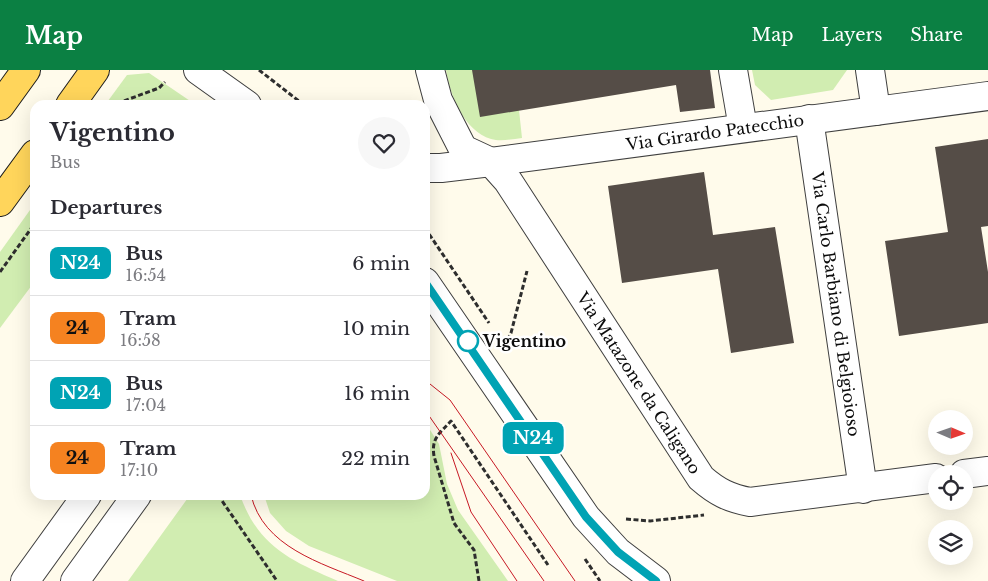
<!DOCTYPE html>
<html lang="en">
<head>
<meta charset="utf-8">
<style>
  :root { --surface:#fff; --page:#f7f7f7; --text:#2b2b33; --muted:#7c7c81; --line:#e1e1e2; --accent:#0b8043 }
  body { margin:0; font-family:"Libre Baskerville",serif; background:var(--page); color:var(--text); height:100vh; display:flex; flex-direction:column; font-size:19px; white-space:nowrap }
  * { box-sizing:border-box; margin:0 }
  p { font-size:16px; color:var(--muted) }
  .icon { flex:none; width:28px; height:28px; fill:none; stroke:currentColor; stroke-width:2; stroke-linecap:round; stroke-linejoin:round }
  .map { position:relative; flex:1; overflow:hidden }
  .drawer { position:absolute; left:30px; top:30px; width:400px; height:400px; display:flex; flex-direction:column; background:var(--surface); border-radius:15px; box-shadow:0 5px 20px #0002 }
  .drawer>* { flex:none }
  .badge { padding:0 10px; border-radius:8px; font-size:18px; line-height:32px }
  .needle { width:32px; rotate:92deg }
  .controls { position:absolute; left:928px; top:340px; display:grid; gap:10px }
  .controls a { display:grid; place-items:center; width:45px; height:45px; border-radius:50%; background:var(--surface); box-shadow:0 5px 20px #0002; font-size:25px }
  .map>.badge { position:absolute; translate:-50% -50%; box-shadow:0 0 0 2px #fff }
  h2 { padding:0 20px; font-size:19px; line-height:45px }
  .round { display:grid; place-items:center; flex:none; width:52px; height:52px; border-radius:26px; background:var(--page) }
  .headline { display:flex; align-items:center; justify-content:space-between; height:85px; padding:0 20px }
  h1 { font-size:24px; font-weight:700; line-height:38px }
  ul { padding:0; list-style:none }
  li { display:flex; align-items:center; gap:15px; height:65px; padding:0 20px; border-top:1px solid var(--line) }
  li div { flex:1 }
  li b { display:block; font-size:19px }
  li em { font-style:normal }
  li .badge { min-width:55px; font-weight:700; text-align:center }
  header { display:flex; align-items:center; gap:30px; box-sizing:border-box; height:70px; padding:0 25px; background:var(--accent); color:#fff }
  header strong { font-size:24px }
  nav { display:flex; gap:28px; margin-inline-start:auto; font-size:18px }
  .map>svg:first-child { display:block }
  .green { fill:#d1edb1 }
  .building { fill:#554d47 }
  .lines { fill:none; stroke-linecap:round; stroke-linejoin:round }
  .minor-casing { stroke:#3f3f3f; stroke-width:30 }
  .major-casing { stroke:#1d1d1d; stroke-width:30 }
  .path { stroke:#2e2e2e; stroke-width:3; stroke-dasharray:5 2.5; stroke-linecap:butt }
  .minor { stroke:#fff; stroke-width:28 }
  .major { stroke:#ffd55b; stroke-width:28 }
  .tram { stroke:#c71924; stroke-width:1 }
  .line-casing { stroke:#fff; stroke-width:11 }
  .line { stroke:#00a3b4; stroke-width:8 }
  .stop-dot { fill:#fff; stroke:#00a3b4; stroke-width:2.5 }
  .labels { text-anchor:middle; stroke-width:5; stroke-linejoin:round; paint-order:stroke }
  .street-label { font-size:16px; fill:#0c0c0c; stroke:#fff }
  .stop-label { font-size:16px; font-weight:bold; fill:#0c0c0c; stroke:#fff; text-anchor:start }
</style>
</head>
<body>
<header>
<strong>Map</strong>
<nav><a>Map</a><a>Layers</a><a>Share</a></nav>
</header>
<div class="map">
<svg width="988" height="511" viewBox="0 0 988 511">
  <rect width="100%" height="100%" fill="#fffbeb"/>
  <g class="green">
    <path d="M 446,0 L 472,0 L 519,40 L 522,68 C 512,69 501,72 491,69 C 464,61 450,25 446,0 Z"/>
    <polygon points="752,0 847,0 833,20 771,30 755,15"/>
    <polygon points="149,3 196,35 105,35 127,5"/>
    <polygon points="35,133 35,211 0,258 0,182"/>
    <polygon points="425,352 439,374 447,414 458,440 508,511 397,511 309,476 286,461 270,443 264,425 425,425"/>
    <path d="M 190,425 L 240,425 C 258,476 291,491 338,511 L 128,511 Z"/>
  </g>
  <g class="building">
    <polygon points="472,0 710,0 715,38 680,42 676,15 480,47"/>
    <polygon points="988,69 988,156 981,157 988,202 988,253 899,266 885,171 948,162 935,77"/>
    <polygon points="704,102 713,165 775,157 794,273 731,283 718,199 622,213 608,116"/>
  </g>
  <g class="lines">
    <g class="minor-casing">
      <g id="minor">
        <polyline points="198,0 247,35"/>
        <path d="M 430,0 L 438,30 L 463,79 L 491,92 L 508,111 L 701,408 C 717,422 729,428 750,432 L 936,408"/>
        <polyline points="733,0 743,58"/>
        <polyline points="870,0 876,41"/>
        <polyline points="809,49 863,419"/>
        <polyline points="425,98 441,98 491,92 988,26"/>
        <polyline points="425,212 586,447 618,482 656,511"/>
        <polyline points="964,404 988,401"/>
        <polyline points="25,511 87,425"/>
        <polyline points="75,511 137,425"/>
      </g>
    </g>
    <g class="major-casing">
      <g id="major">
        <polyline points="70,35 95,0"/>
        <polyline points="0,36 26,0"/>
        <polyline points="0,132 35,84"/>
      </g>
    </g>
    <g class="path">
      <polyline points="259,0 304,35"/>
      <polyline points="118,35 121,32 159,18 165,12"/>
      <polyline points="425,158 489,253"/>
      <polyline points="0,202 35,153"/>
      <polyline points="501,273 507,271 511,263 527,201"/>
      <polyline points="218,425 277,511"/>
      <polyline points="626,449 650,451 704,445"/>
      <polyline points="585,489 600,511"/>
      <path d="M 479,511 L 474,480 L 454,453 L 434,386 C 431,368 440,363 451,351 L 548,495"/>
    </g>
    <use href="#minor" class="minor"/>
    <use href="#major" class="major"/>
    <g class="tram">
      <polyline points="425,310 450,330 575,511"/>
      <polyline points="425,340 544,511"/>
      <polyline points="451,383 471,442 517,511"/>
      <path d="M 251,425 C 263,477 321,493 364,511"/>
    </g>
  </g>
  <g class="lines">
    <g class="line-casing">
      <polyline id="line" points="425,212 586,447 618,482 656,511"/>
    </g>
    <use href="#line" class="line"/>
  </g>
  <circle class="stop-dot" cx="468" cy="271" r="10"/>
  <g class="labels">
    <g class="street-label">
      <text transform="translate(715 62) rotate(-8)" y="6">Via Girardo Patecchio</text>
      <text transform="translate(836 234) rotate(82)" y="6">Via Carlo Barbiano di Belgioioso</text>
      <text transform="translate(639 313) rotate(57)" y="6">Via Matazone da Caligano</text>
    </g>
    <g class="stop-label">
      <text x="483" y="277">Vigentino</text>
    </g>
  </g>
</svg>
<div class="controls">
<a><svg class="needle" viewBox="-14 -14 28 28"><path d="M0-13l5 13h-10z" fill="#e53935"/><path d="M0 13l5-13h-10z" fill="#7c7c81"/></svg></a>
<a><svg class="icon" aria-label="locate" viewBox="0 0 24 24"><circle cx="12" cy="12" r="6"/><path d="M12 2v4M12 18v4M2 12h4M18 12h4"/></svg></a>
<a><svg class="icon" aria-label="layers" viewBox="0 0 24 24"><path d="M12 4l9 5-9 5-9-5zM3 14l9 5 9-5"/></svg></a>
</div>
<b class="badge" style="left:533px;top:368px;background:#00a3b4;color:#fff">N24</b>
<section class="drawer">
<div class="headline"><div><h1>Vigentino</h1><p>Bus</p></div><a class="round"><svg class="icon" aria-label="heart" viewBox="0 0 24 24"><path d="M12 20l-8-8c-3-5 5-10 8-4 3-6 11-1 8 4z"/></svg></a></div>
<h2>Departures</h2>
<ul>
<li><span class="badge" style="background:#00a3b4;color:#fff">N24</span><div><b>Bus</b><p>16:54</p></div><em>6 min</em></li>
<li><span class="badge" style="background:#f58220;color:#111">24</span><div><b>Tram</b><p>16:58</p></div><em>10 min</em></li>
<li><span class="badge" style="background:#00a3b4;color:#fff">N24</span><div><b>Bus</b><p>17:04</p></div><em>16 min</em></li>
<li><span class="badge" style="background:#f58220;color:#111">24</span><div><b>Tram</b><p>17:10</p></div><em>22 min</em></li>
</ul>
</section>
</div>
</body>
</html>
